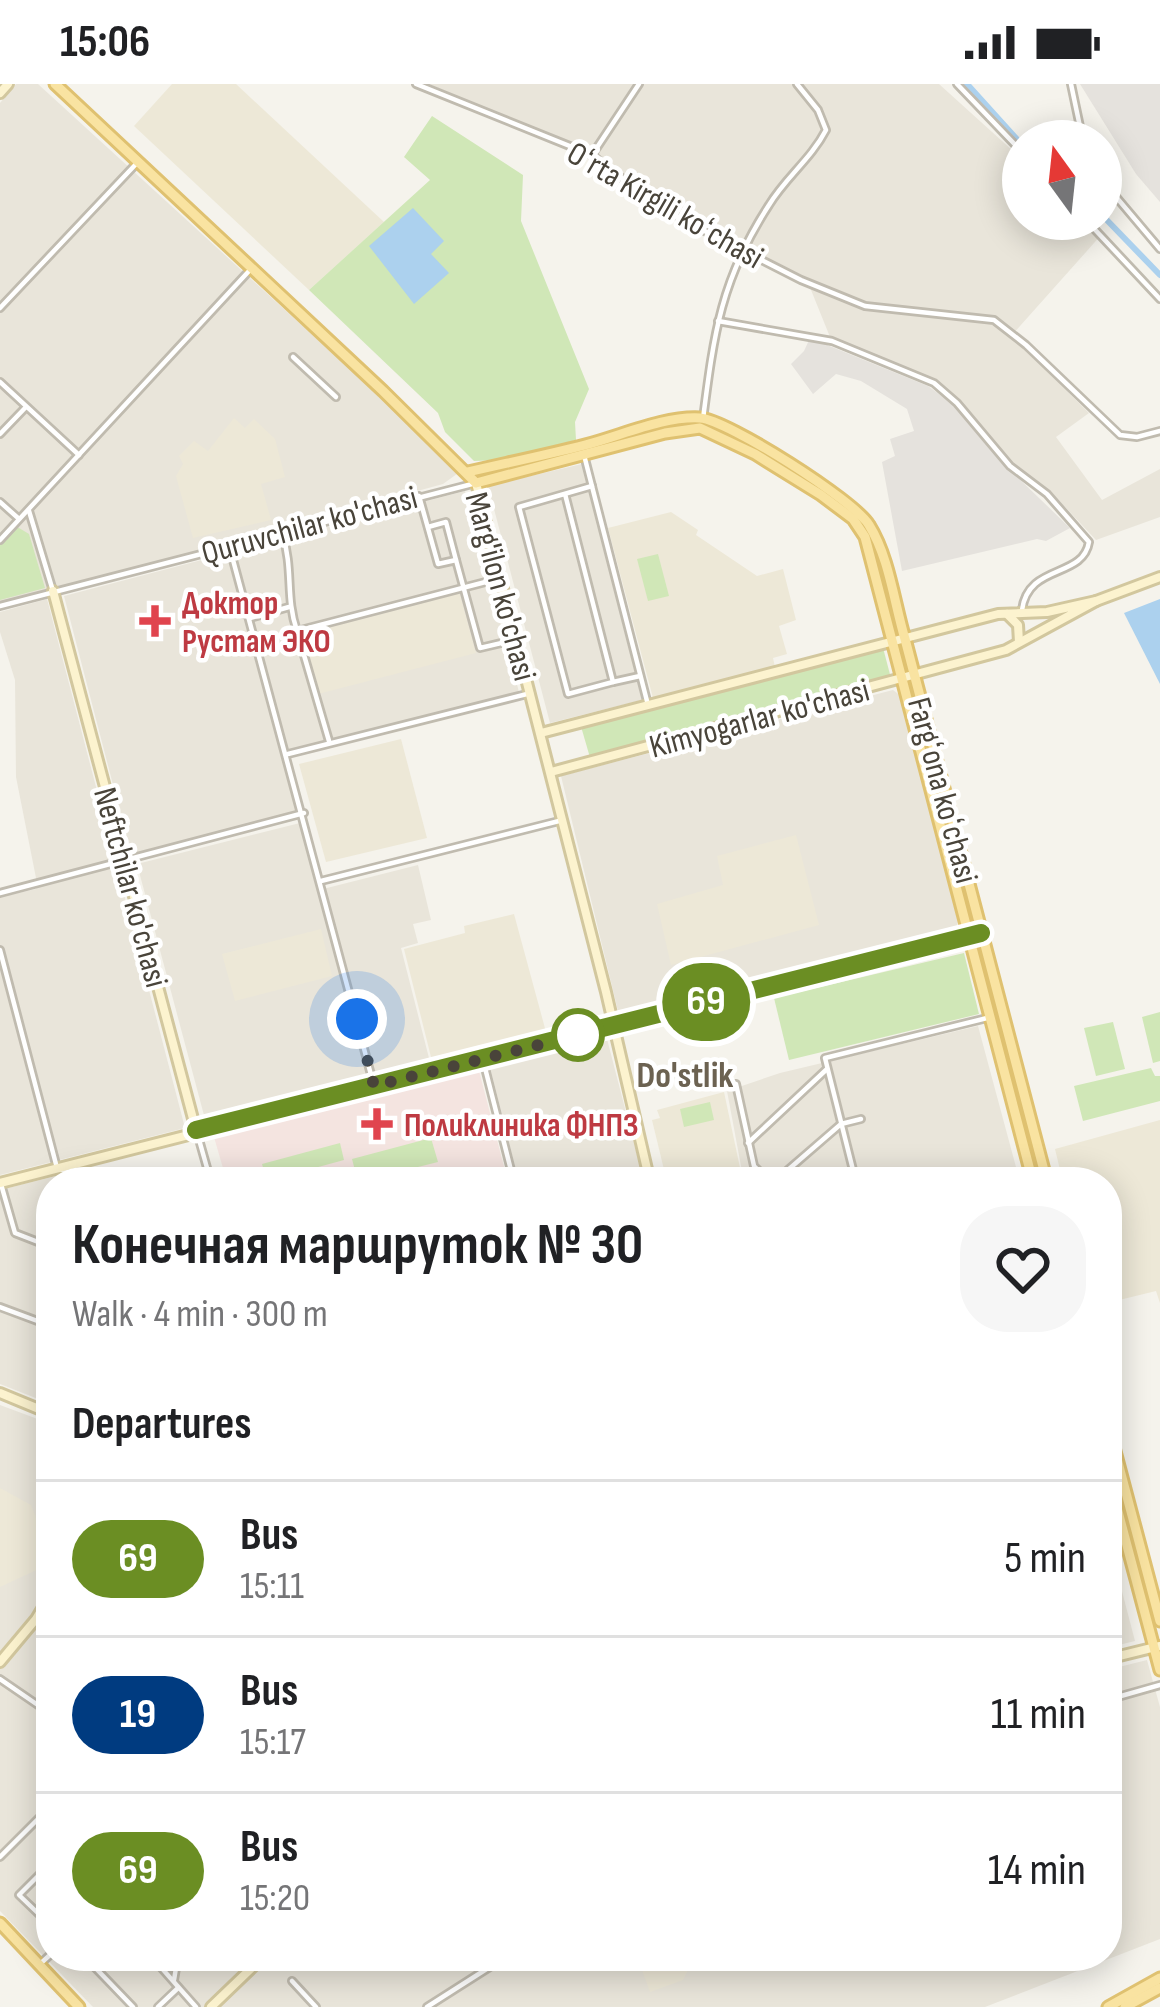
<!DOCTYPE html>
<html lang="en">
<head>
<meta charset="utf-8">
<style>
  :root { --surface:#fff; --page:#f6f6f6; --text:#202124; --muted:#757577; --line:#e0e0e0 }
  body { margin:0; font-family:"Sofia Sans Condensed",sans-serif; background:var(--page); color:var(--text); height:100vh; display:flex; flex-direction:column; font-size:45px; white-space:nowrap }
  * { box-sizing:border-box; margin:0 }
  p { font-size:39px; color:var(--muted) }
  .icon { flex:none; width:66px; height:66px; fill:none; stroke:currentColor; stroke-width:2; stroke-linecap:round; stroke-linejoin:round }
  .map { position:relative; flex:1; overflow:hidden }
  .side { position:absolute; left:36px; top:1083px; width:1086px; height:804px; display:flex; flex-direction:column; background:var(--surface); border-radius:48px; box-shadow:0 6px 30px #0003 }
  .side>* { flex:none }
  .badge { padding:0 24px; border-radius:39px; font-size:42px; line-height:78px }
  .needle { width:78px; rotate:345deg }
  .tools { position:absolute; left:1002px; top:36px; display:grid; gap:24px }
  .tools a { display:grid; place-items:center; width:120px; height:120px; border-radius:50%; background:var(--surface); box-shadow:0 6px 30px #0003; font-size:60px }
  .you { position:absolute; width:60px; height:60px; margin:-30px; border:9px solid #fff; border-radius:50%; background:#1a73e8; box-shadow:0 0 0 18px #1a73e833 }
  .map>.badge { position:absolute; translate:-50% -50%; box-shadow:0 0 0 6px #fff }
  h2 { padding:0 36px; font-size:45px; line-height:108px }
  .round { display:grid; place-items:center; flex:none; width:126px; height:126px; border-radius:48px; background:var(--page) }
  .overview { display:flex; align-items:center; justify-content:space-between; height:204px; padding:0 36px }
  h1 { font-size:57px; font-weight:700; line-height:90px }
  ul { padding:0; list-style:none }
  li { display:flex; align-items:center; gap:36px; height:156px; padding:0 36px; border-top:3px solid var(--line) }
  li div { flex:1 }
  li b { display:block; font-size:45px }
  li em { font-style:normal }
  li .badge { min-width:132px; font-weight:700; text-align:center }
  .status { display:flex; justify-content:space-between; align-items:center; height:84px; padding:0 60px; background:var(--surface); direction:ltr }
  .status svg { height:33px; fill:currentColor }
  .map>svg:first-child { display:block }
  .residential { fill:#e9e5da }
  .industrial { fill:#e5e2dd }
  .education { fill:#ede8d7 }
  .medical { fill:#f4e4e0 }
  .green { fill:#d0e7b7 }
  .water { fill:#acd1ee }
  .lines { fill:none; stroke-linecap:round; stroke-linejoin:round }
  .canal { stroke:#acd1ee; stroke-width:6 }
  .street-casing { stroke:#c0bbaf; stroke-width:10 }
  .secondary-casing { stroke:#d2c79e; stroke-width:14 }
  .primary-casing { stroke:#dfc170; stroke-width:15 }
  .street { stroke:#fff; stroke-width:4.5 }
  .secondary { stroke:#fcf3cf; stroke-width:8 }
  .primary { stroke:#f9e3a1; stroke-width:9 }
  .line-casing { stroke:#fff; stroke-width:27 }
  .line { stroke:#6b8e23; stroke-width:18 }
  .walk { stroke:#49443a; stroke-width:12; stroke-dasharray:0 21.6 }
  .health-dot { fill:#e0444e; stroke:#fff; stroke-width:4.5 }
  .stop-dot { fill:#fff; stroke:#6b8e23; stroke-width:6 }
  .labels { text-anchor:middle; stroke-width:9; stroke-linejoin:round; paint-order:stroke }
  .street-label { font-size:33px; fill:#49443a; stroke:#fff }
  .health-label { font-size:33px; font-weight:bold; fill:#be3a42; stroke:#fff; text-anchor:start }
  .neighbourhood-label { font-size:36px; font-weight:bold; fill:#6c6251; stroke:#fff }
</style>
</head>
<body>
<div class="status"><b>15:06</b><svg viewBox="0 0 49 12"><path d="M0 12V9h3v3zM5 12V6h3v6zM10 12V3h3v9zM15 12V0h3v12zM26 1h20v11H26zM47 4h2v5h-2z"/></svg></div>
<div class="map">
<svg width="1160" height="1923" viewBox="0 0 1160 1923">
  <rect width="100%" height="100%" fill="#f5f3ec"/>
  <g class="residential">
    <polygon points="16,0 38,0 461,387 443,400 0,521 0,19"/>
    <polygon points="429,0 939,0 1023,76 1023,135 1088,135 1103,149 1011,252 1089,329 1056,353 1102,416 1160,385 1160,433 1096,456 1052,409 1010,380 961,320 936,299 830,253 809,201 680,134 598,73"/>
    <polygon points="582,380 642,616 550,639 488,402"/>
    <polygon points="465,407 519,608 283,668 296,728 131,770 64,512"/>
    <polygon points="47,515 185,1044 0,1091 0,813 36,805 37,799 16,693 15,596 0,548 0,528"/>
    <polygon points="893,606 901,612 958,838 956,845 619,931 561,692"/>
    <polygon points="300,739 319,806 418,781 431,836 413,840 418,859 401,864 430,978 205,1035 137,780"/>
    <polygon points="978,942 1020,1098 744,1098 727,1007 780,989"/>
    <polygon points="606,951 644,1098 519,1098 489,979"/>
    <polygon points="68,1089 92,1098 51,1098 51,1320 0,1300 0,1106"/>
    <polygon points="0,1321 51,1340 51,1872 1107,1872 1107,1586 1147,1576 1160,1623 1160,1855 985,1923 93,1923 0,1827"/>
    <polygon points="1107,1450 1135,1557 1107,1564"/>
  </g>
  <g class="industrial">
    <polygon points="1080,0 1160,0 1160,118 1136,90"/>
    <polygon points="810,254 928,302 957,323 1005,381 1070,444 1046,457 1037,455 902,487 882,378 895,372 890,355 914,347 907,325 861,297 836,290 813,310 791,280 804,267"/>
  </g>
  <g class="education">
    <polygon points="172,0 236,0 384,138 309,206 134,42"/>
    <polygon points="234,334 245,344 254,335 275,355 285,393 261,400 271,436 193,454 176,392 183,380 179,372 194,357 208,367"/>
    <polygon points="671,428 698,446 696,451 757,492 783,485 796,536 779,542 787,570 773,574 775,583 653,614 608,444"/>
    <polygon points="459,508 476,569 318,610 302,549"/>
    <polygon points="401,655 427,754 326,778 299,680"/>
    <polygon points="796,751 819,841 671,881 657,820 723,801 717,772"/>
    <polygon points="514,830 546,948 432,977 404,865 465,849 464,842"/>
    <polygon points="321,845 332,892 235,917 222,870"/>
    <polygon points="724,1008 743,1098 667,1098 652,1036 660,1034 657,1026"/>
    <polygon points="1160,1036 1160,1219 1156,1207 1107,1219 1107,1098 1063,1098 1055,1065"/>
    <polygon points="0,1404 31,1421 51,1470 43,1483 0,1503"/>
    <polygon points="616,1872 695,1872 683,1896 650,1908 639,1878 619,1882"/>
  </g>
  <polygon class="medical" points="479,987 508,1098 227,1098 214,1053"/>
  <g class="green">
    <polygon points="432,32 523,91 521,137 589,305 575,338 576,356 501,376 474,377 445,348 438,329 309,206 430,96 404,73"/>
    <polygon points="14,441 29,450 45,504 0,516 0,456"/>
    <polygon points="658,470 669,512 648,517 637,475"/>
    <polygon points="882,560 892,598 591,677 580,639"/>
    <polygon points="964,869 979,930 789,976 774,914"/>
    <polygon points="1160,928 1160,977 1153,979 1142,933"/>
    <polygon points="1113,938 1125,985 1096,992 1084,944"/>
    <polygon points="1151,984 1155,992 1160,992 1160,1017 1083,1037 1074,1002"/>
    <polygon points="710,1018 714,1036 684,1043 680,1025"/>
    <polygon points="431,1054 438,1078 358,1098 352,1075"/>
    <polygon points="340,1059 344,1076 267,1097 262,1080"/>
  </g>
  <g class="water">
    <polygon points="413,124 444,157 431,170 449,189 414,220 369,162"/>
    <polygon points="1160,515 1160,600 1124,529"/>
  </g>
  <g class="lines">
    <g class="canal">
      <polyline points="967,0 1023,62"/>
      <polyline points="1101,130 1160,191"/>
    </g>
    <g class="street-casing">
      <g id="street">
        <polyline points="416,0 592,71 655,120 685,137 801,196 865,222 994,236 1026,261 1120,351 1137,353 1160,347"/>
        <polyline points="957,0 1023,69"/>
        <polyline points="1071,0 1083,57"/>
        <polyline points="592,71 639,0"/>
        <polyline points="1101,95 1160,165"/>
        <polyline points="1085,135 1160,215"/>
        <polyline points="0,224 136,80"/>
        <path d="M 718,237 L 832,257 L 934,299 L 957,319 L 1010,382 L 1047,410 L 1089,458 C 1083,495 1028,479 1022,526"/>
        <polyline points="293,273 336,313"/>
        <polyline points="0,298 79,371"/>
        <path d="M 703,335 C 714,249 721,195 769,121 C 786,93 811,75 826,46 L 818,26 L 797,0"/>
        <polyline points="0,350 25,324"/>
        <polyline points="584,371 648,621"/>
        <polyline points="565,410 613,598 568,610 519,423 592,402"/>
        <polyline points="419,412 438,480 456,476 480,564 514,556"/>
        <polyline points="0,418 18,434"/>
        <polyline points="29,427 53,507"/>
        <polyline points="428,443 446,438 456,476"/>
        <path d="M 282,448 C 294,487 285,512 297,547 L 497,495"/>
        <polyline points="0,456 249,187"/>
        <polyline points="229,461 374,1002"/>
        <polyline points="0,522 476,399"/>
        <polyline points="250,534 289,523"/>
        <polyline points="297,547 329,657"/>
        <polyline points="613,598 640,592"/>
        <polyline points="288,670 531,609"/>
        <polyline points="321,797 563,736"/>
        <polyline points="0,809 304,729"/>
        <polyline points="0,866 57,1084 94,1098"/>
        <polyline points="483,976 514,1098"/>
        <polyline points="736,1000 754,1082 770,1098"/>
        <polyline points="198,1052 211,1098"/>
        <polyline points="748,1059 827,985"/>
        <polyline points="774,1098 841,1040 861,1035"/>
        <polyline points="856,1098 825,974 987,934"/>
        <polyline points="1,1100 15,1149 51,1163"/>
        <polyline points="0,1223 51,1242"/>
        <polyline points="0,1595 51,1630"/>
        <polyline points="1107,1616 1160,1601"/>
        <polyline points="0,1773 46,1727 51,1728"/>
        <polyline points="43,1834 19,1811 51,1779"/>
        <polyline points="84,1872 133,1923"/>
        <polyline points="151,1872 196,1923"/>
        <polyline points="40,1880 51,1870"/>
        <polyline points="174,1896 178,1872"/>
        <polyline points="292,1897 316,1923"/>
        <polyline points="158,1923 178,1904"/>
        <polyline points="427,1923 507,1872"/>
      </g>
    </g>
    <g class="secondary-casing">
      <g id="secondary">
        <polyline points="0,9 8,0"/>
        <polyline points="476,399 606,908 650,1098"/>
        <polyline points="53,507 196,1046"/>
        <polyline points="1096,517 1160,493"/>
        <polyline points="1007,530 1018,541 1019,558"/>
        <polyline points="541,649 998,530 1047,528 1096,517 1006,566 551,688"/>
        <polyline points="0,1099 981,849"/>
        <polyline points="0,1309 51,1330"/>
        <polyline points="1107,1575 1160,1562"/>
        <polyline points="0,1578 36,1535 51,1510"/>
        <polyline points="211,1923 264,1872"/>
      </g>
    </g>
    <g class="primary-casing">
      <g id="primary">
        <polyline points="55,0 383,307 476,399 665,349 700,344 755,370 821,411 853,435 865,453 1033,1098"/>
        <path d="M 468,388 C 507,379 546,371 585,361 C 621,352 663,332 700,334 C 728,336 855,417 869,441 C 889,473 894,518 905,555 L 1047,1098"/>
        <polyline points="1107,1337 1160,1537"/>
        <polyline points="1107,1386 1160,1586"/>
        <polyline points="0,1839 79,1923"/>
        <polyline points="1108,1923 1160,1894"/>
        <polyline points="1125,1923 1160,1904"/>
      </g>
    </g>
    <use href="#street" class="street"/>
    <use href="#secondary" class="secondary"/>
    <use href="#primary" class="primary"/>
  </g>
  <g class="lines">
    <g class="line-casing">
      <polyline id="line" points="196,1046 981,849"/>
    </g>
    <use href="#line" class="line"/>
    <polyline class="walk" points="357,935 374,1002 583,950 578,951"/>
  </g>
  <g class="health-dot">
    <path d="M149 519h12v12h12v12h-12v12h-12v-12h-12v-12h12z"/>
    <path d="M371 1022h12v12h12v12h-12v12h-12v-12h-12v-12h12z"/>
  </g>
  <circle class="stop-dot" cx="578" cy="951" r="24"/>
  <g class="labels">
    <g class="street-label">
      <text transform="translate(666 120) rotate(30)" y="12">Oʻrta Kirgili koʻchasi</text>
      <text transform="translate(309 440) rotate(-15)" y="12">Quruvchilar ko'chasi</text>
      <text transform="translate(502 502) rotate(75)" y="12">Marg'ilon ko'chasi</text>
      <text transform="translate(759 633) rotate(-15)" y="12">Kimyogarlar ko'chasi</text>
      <text transform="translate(944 706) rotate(75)" y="12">Fargʻona koʻchasi</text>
      <text transform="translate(132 803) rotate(75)" y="12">Neftchilar ko'chasi</text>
    </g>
    <g class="health-label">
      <text x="182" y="530">Доктор<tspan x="182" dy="38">Рустам ЭКО</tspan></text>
      <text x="404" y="1052">Поликлиника ФНПЗ</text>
    </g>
    <g class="neighbourhood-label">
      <text x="685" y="1003">Do'stlik</text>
    </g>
  </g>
</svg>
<div class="tools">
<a><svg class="needle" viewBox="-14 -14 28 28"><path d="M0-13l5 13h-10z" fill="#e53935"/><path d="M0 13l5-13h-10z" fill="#757577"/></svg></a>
</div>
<div class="you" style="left:357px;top:935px"></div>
<b class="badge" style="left:706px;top:918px;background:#6b8e23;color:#fff">69</b>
<section class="side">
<div class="overview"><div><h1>Конечная маршруток № 30</h1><p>Walk · 4 min · 300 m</p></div><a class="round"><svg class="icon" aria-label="heart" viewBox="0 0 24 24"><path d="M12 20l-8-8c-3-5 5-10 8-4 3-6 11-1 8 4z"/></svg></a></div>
<h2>Departures</h2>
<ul>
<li><span class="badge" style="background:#6b8e23;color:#fff">69</span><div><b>Bus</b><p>15:11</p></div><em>5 min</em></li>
<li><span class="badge" style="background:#003b80;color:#fff">19</span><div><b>Bus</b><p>15:17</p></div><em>11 min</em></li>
<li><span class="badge" style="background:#6b8e23;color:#fff">69</span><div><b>Bus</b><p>15:20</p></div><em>14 min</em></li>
</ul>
</section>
</div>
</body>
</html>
